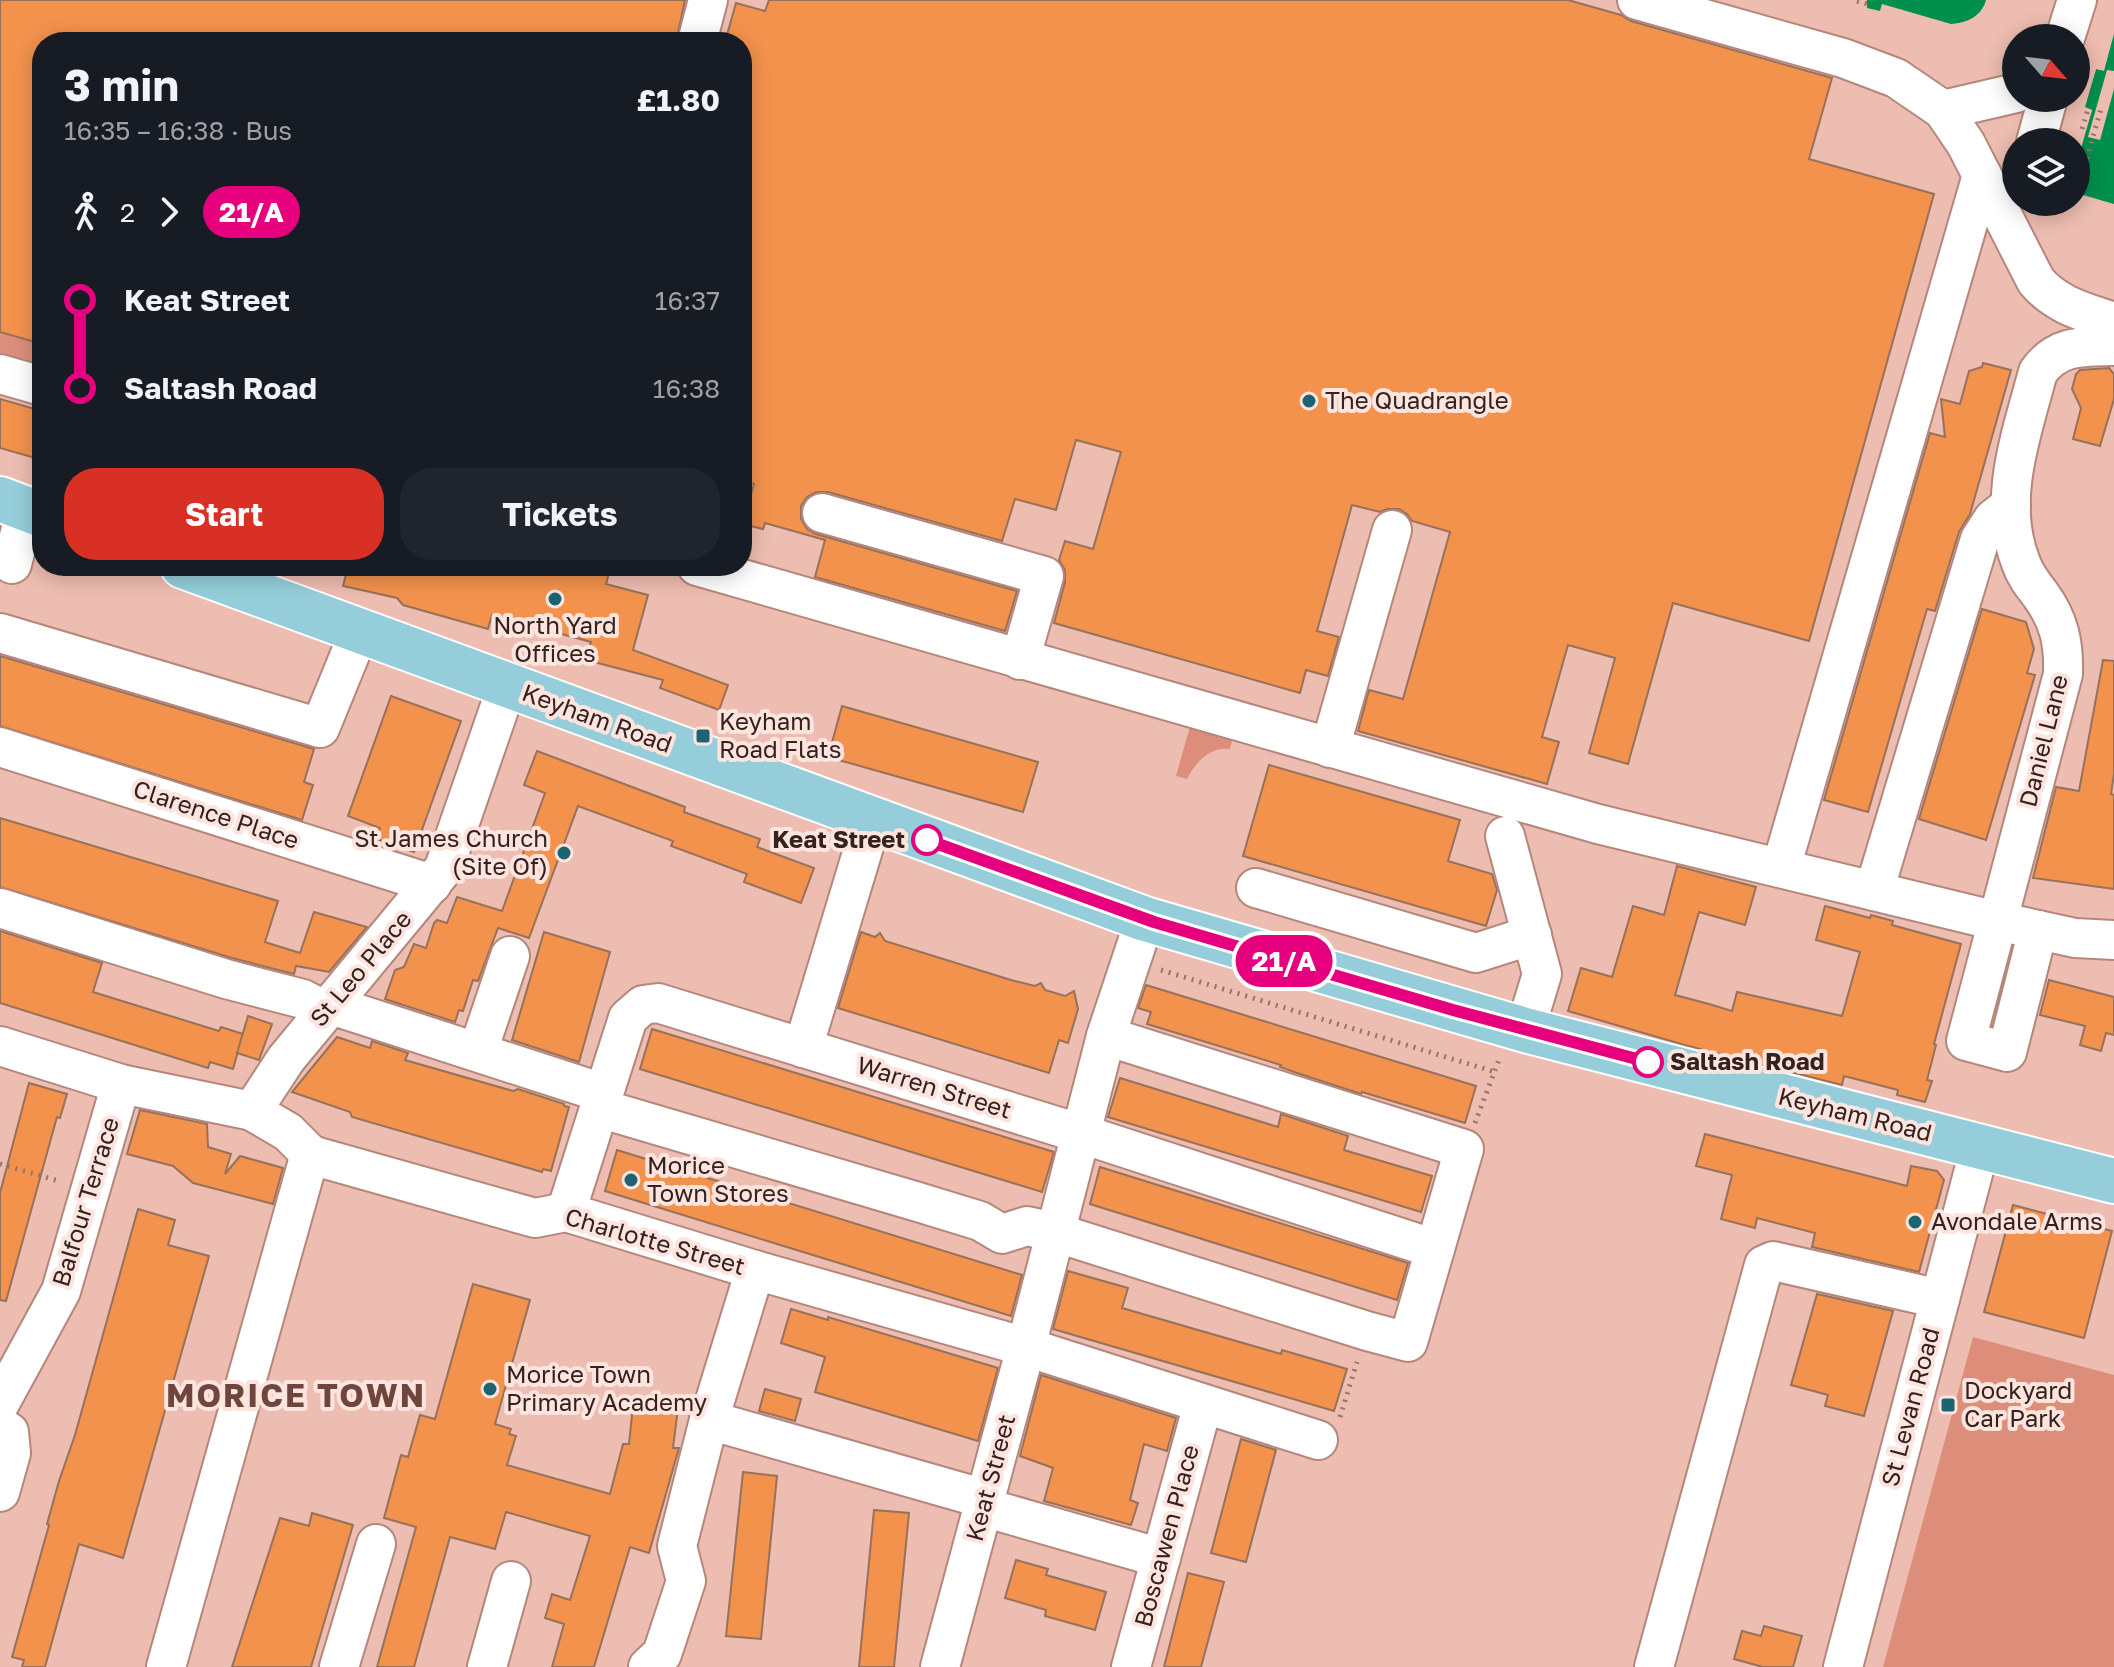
<!DOCTYPE html>
<html lang="en">
<head>
<meta charset="utf-8">
<style>
  :root { --surface:#171b24; --page:#20242c; --text:#f1f3f6; --muted:#9ea1a6; --accent:#d93025 }
  body { margin:0; font-family:"Golos Text",sans-serif; background:var(--page); color:var(--text); height:100vh; display:flex; flex-direction:column; font-size:30px; white-space:nowrap }
  * { box-sizing:border-box; margin:0 }
  p { font-size:26px; color:var(--muted) }
  .icon { flex:none; width:44px; height:44px; fill:none; stroke:currentColor; stroke-width:2; stroke-linecap:round; stroke-linejoin:round }
  .map { position:relative; flex:1; overflow:hidden }
  .details { position:absolute; left:32px; top:32px; width:720px; height:544px; display:flex; flex-direction:column; background:var(--surface); border-radius:32px; box-shadow:0 4px 20px #0003 }
  .details>* { flex:none }
  .badge { padding:0 16px; border-radius:26px; font-size:28px; line-height:52px }
  .needle { width:52px; rotate:118deg }
  .buttons { position:absolute; left:2002px; top:24px; display:grid; gap:16px }
  .buttons a { display:grid; place-items:center; width:88px; height:88px; border-radius:50%; background:var(--surface); box-shadow:0 4px 20px #0003; font-size:40px }
  .map>.badge { position:absolute; translate:-50% -50%; box-shadow:0 0 0 4px #fff }
  .legs { display:flex; align-items:center; gap:12px; height:88px; padding:0 32px; font-size:26px }
  .legs p { margin-inline-start:auto }
  .head { display:flex; align-items:center; justify-content:space-between; height:136px; padding:0 32px }
  h1 { font-size:44px; font-weight:700; line-height:60px }
  .button { display:flex; gap:16px; margin-top:auto; padding:16px 32px }
  .button a { flex:1; height:92px; border-radius:32px; background:var(--accent); color:#fff; font-size:32px; font-weight:700; line-height:92px; text-align:center }
  .button a+a { background:var(--page); color:var(--text) }
  ul { padding:0 32px; list-style:none }
  li { display:flex; align-items:center; gap:28px; height:88px; font-size:30px }
  li i { display:grid; place-items:center; width:12px; height:100%; margin:0 10px; background:currentColor }
  li i::after { content:''; width:20px; height:20px; margin:-10px; border:6px solid; border-radius:50%; background:var(--surface) }
  li p { margin-inline-start:auto }
  li:first-child i { background:linear-gradient(#0000 50%,currentColor 0) }
  li:last-child i { background:linear-gradient(currentColor 50%,#0000 0) }
  .map>svg:first-child { display:block }
  .green { fill:#dd8e7b }
  .water { fill:#008f4d }
  .pier { fill:#eebdb1 }
  .building { fill:#f3924d; stroke:#97715a; stroke-width:2 }
  .lines { fill:none; stroke-linecap:round; stroke-linejoin:round }
  .minor-casing { stroke:#b5877c; stroke-width:42 }
  .major-casing { stroke:#fff; stroke-width:48 }
  .path { stroke:#96746c; stroke-width:5; stroke-dasharray:2 6; stroke-linecap:butt }
  .minor { stroke:#fff; stroke-width:38 }
  .major { stroke:#95ceda; stroke-width:44 }
  .line-1-casing { stroke:#fff; stroke-width:18 }
  .line-1 { stroke:#e6007e; stroke-width:12 }
  .poi-dot { fill:#1c6472; stroke:#fee4de; stroke-width:3 }
  .stop-1-dot { fill:#fff; stroke:#e6007e; stroke-width:4 }
  .labels { text-anchor:middle; stroke-width:8; stroke-linejoin:round; paint-order:stroke }
  .poi-label { font-size:24px; fill:#34221e; stroke:#fee4de; text-anchor:start }
  .street-label { font-size:24px; fill:#34221e; stroke:#fee4de }
  .stop-label { font-size:24px; font-weight:bold; fill:#34221e; stroke:#fee4de; text-anchor:end }
  .district-label { font-size:32px; font-weight:bold; letter-spacing:2px; fill:#6e463c; stroke:#fee4de }
</style>
</head>
<body>
<div class="map">
<svg width="2114" height="1667" viewBox="0 0 2114 1667">
  <rect width="100%" height="100%" fill="#eebdb1"/>
  <g class="green">
    <polygon points="0,332 42,344 42,373 0,362"/>
    <path d="M 1191,723 L 1233,735 L 1230,749 C 1209,747 1196,762 1187,779 L 1176,776 Z"/>
    <polygon points="1973,1337 2114,1375 2114,1667 1883,1667"/>
  </g>
  <g class="water">
    <path d="M 1867,0 L 1986,0 C 1982,16 1967,23 1951,24 L 1882,4 L 1880,11 L 1867,8 Z"/>
    <path d="M 2114,34 L 2114,204 L 2083,195 C 2068,169 2084,137 2092,110 L 2084,108 L 2096,69 L 2104,70 Z"/>
  </g>
  <g class="pier">
    <polygon points="2114,30 2104,71 2096,69 2085,107 2092,110 2076,166 2076,151 2087,113 2082,111 2081,107 2093,67 2101,66 2110,33"/>
    <polygon points="2107,70 2114,71 2114,89 2100,140 2088,137"/>
  </g>
  <g class="building">
    <polygon points="0,0 685,0 676,42 42,42 42,344 0,332"/>
    <polygon points="769,0 1568,0 1621,15 1631,21 1832,78 1809,159 1934,194 1809,641 1673,603 1628,764 1589,753 1615,658 1568,645 1542,737 1559,742 1547,784 1358,731 1369,690 1403,699 1450,532 1412,521 1407,514 1399,509 1387,509 1380,512 1352,505 1317,631 1339,637 1328,676 1306,670 1300,693 1054,623 1065,582 1065,570 1059,560 1065,541 1093,549 1121,452 1076,440 1056,510 1015,499 1002,541 828,492 816,492 807,497 801,506 801,519 807,529 816,534 1017,591 1005,631 815,577 825,540 765,523 763,529 742,524 754,484 742,481 742,42 725,42 736,3 765,11"/>
    <polygon points="1983,363 2011,370 1970,514 1959,532 1935,611 1927,609 1868,812 1824,800 1930,433 1945,437 1941,399 1960,404 1969,371 1982,367"/>
    <polygon points="2109,368 2114,374 2114,399 2100,446 2073,439 2081,408 2072,389 2076,374 2080,370"/>
    <polygon points="0,399 42,411 42,460 0,448"/>
    <polygon points="348,566 611,566 606,584 648,595 633,650 728,685 719,710 660,688 663,680 586,660 591,642 492,615 488,629 403,605 397,598 343,586"/>
    <polygon points="1982,609 2026,622 2034,649 2027,673 2035,675 1986,840 1919,819"/>
    <polygon points="0,656 314,749 304,782 313,785 302,820 0,726"/>
    <polygon points="2103,660 2114,661 2114,774 2111,794 2114,795 2114,889 2033,878 2056,787 2079,791"/>
    <polygon points="391,696 461,721 414,852 377,839 380,828 348,816"/>
    <polygon points="842,706 1038,762 1023,812 828,757"/>
    <polygon points="537,751 685,807 684,812 760,839 757,847 814,868 801,903 744,882 747,874 671,846 673,841 578,806 529,938 498,928 478,981 473,980 463,1011 459,1010 455,1022 385,999 395,970 404,967 414,944 426,948 434,923 437,920 447,923 457,897 502,911 545,793 524,785"/>
    <polygon points="1269,765 1460,820 1448,861 1492,874 1497,890 1486,926 1243,856"/>
    <polygon points="0,818 278,901 265,942 300,953 314,912 367,927 329,972 296,966 294,974 232,958 0,887"/>
    <polygon points="1677,866 1756,887 1745,925 1699,912 1675,995 1709,1004 1732,1011 1737,992 1842,1016 1860,952 1816,940 1825,906 1870,918 1871,915 1893,921 1892,925 1961,944 1934,1044 1936,1045 1927,1080 1932,1081 1925,1102 1897,1095 1898,1090 1844,1076 1842,1085 1688,1046 1568,1011 1581,968 1612,977 1633,906 1664,915"/>
    <polygon points="0,931 102,963 93,992 219,1031 221,1027 243,1034 233,1069 210,1062 208,1068 0,1003"/>
    <polygon points="544,932 610,952 579,1062 512,1040"/>
    <polygon points="861,932 875,937 880,933 885,941 1011,980 1035,986 1041,983 1045,990 1065,996 1074,991 1078,1009 1068,1043 1059,1040 1049,1073 838,1008"/>
    <polygon points="2049,980 2114,997 2114,1035 2106,1033 2101,1051 2080,1045 2085,1026 2040,1015"/>
    <polygon points="1146,985 1476,1086 1465,1123 1362,1092 1361,1094 1294,1072 1280,1067 1281,1065 1147,1024 1151,1012 1138,1008"/>
    <polygon points="248,1016 272,1024 259,1060 237,1053"/>
    <polygon points="652,1029 1054,1152 1042,1192 640,1069"/>
    <polygon points="337,1037 370,1048 372,1041 408,1053 405,1060 513,1091 518,1089 564,1104 564,1106 569,1107 551,1171 543,1169 542,1172 352,1117 350,1112 292,1092"/>
    <polygon points="1120,1078 1278,1127 1281,1114 1348,1136 1344,1150 1432,1176 1421,1212 1108,1117"/>
    <polygon points="29,1083 67,1094 60,1118 57,1117 6,1301 0,1300 0,1193"/>
    <polygon points="140,1110 207,1124 208,1147 231,1154 225,1174 240,1156 283,1168 273,1204 193,1183 173,1166 127,1154"/>
    <polygon points="1705,1134 1907,1186 1911,1166 1937,1171 1944,1180 1919,1272 1812,1247 1815,1233 1757,1218 1755,1228 1721,1219 1732,1175 1696,1166"/>
    <polygon points="617,1150 1022,1275 1011,1316 605,1191"/>
    <polygon points="1100,1167 1408,1263 1397,1300 1090,1204"/>
    <polygon points="2013,1205 2112,1231 2084,1338 1984,1312"/>
    <polygon points="138,1209 175,1220 168,1245 209,1256 123,1558 79,1544 45,1667 22,1667 24,1660 12,1657 49,1525 47,1524 59,1481 75,1435"/>
    <polygon points="1068,1271 1128,1288 1122,1308 1281,1354 1282,1350 1347,1369 1334,1411 1053,1329"/>
    <polygon points="473,1284 530,1300 495,1424 511,1429 509,1434 516,1436 507,1465 610,1494 623,1444 629,1444 633,1405 678,1408 673,1448 679,1448 649,1553 630,1547 594,1667 552,1667 564,1624 545,1618 552,1594 570,1600 590,1536 506,1512 495,1549 450,1537 414,1667 377,1667 416,1527 384,1518 401,1455 408,1457 420,1415 435,1419"/>
    <polygon points="1817,1294 1893,1311 1864,1416 1825,1406 1828,1395 1791,1385"/>
    <polygon points="791,1309 828,1320 828,1317 998,1368 978,1441 815,1392 825,1357 781,1343"/>
    <polygon points="1041,1375 1176,1418 1167,1451 1144,1444 1130,1500 1138,1503 1131,1525 1044,1501 1053,1468 1020,1456"/>
    <polygon points="765,1389 801,1399 795,1421 759,1411"/>
    <polygon points="1241,1439 1276,1450 1246,1562 1211,1553"/>
    <polygon points="743,1472 777,1476 761,1639 726,1636"/>
    <polygon points="874,1510 909,1513 894,1667 859,1667"/>
    <polygon points="312,1513 353,1525 311,1667 232,1667 280,1518 309,1526"/>
    <polygon points="1016,1560 1048,1569 1046,1575 1106,1592 1095,1630 1045,1616 1046,1610 1005,1598"/>
    <polygon points="1188,1573 1224,1582 1201,1667 1164,1667"/>
    <polygon points="1764,1626 1802,1636 1793,1667 1763,1667 1734,1659 1742,1631 1761,1636"/>
  </g>
  <g class="lines">
    <g class="minor-casing">
      <g id="minor">
        <polyline points="1637,0 1843,58 1896,78 1943,110 2016,93"/>
        <polyline points="2065,38 2077,0"/>
        <polyline points="697,42 708,0"/>
        <path d="M 1943,110 L 1966,144 L 2036,281 C 2057,306 2085,312 2114,322"/>
        <polyline points="2036,142 2048,98"/>
        <polyline points="0,374 42,386"/>
        <polyline points="822,513 1044,576 1020,660"/>
        <polyline points="12,564 26,509"/>
        <polyline points="697,566 1598,824 1997,921 2075,938 2114,940"/>
        <polyline points="0,633 320,728 360,630"/>
        <polyline points="0,747 432,884"/>
        <polyline points="1330,748 1392,530"/>
        <polyline points="1505,836 1542,974 1525,1030"/>
        <polyline points="1781,868 1982,175"/>
        <polyline points="1256,888 1476,953 1532,935"/>
        <polyline points="1874,891 1980,539 1993,519 2011,505"/>
        <polyline points="0,908 226,979 303,999 326,1011"/>
        <path d="M 2038,930 L 2007,1052 L 1966,1041 L 2063,674 C 2064,642 2059,620 2040,594 C 2033,585 2025,575 2021,563 C 1996,500 2022,433 2038,372 C 2058,344 2083,347 2114,346"/>
        <polyline points="331,1005 603,1093"/>
        <polyline points="0,1046 121,1084 252,1111 288,1132 310,1154 318,1157 535,1218 566,1212 755,1270 1026,1347 1318,1440"/>
        <polyline points="803,1048 872,820"/>
        <polyline points="478,1051 510,956"/>
        <polyline points="599,1108 918,1202 980,1221 1002,1234 1027,1226 1054,1232 1367,1331 1408,1342 1464,1149 1106,1036"/>
        <polyline points="252,1111 286,1059 444,868 507,686"/>
        <polyline points="566,1212 628,1018 643,1005 658,1003 1082,1134 1435,1249"/>
        <polyline points="0,1403 61,1291 121,1084"/>
        <polyline points="709,1420 985,1499"/>
        <polyline points="0,1426 9,1432 11,1453 0,1492"/>
        <polyline points="983,1507 1161,1558"/>
        <polyline points="166,1667 310,1154"/>
        <polyline points="339,1667 376,1544"/>
        <polyline points="487,1667 511,1581"/>
        <polyline points="648,1667 662,1654 686,1581 677,1546 709,1420 755,1270"/>
        <polyline points="940,1667 1026,1347 1106,1036 1145,919"/>
        <polyline points="1131,1667 1203,1404"/>
        <polyline points="1654,1667 1764,1265 1773,1261 1940,1299"/>
        <polyline points="1843,1667 1980,1147"/>
      </g>
    </g>
    <g class="major-casing">
      <g id="major">
        <polyline points="0,499 42,515"/>
        <polyline points="183,566 1145,919 1525,1030 2114,1181"/>
      </g>
    </g>
    <g class="path">
      <polyline points="1857,1 1868,4"/>
      <polyline points="2082,129 2088,109"/>
      <polyline points="2076,162 2085,165 2102,105"/>
      <polyline points="1161,970 1495,1072"/>
      <polyline points="1475,1123 1500,1057"/>
      <polyline points="0,1164 59,1181"/>
      <polyline points="1340,1417 1357,1362"/>
    </g>
    <use href="#minor" class="minor"/>
    <use href="#major" class="major"/>
  </g>
  <g class="lines">
    <g class="line-1-casing">
      <polyline id="line-1" points="927,840 1154,922 1453,1010 1648,1062"/>
    </g>
    <use href="#line-1" class="line-1"/>
  </g>
  <g class="poi-dot">
    <circle cx="1309" cy="401" r="8"/>
    <circle cx="555" cy="599" r="8"/>
    <rect x="695" y="728" width="16" height="16" rx="4"/>
    <circle cx="564" cy="853" r="8"/>
    <circle cx="631" cy="1180" r="8"/>
    <circle cx="1915" cy="1222" r="8"/>
    <circle cx="490" cy="1389" r="8"/>
    <rect x="1940" y="1397" width="16" height="16" rx="4"/>
  </g>
  <g class="stop-1-dot">
    <circle cx="927" cy="840" r="14"/>
    <circle cx="1648" cy="1062" r="14"/>
  </g>
  <g class="labels">
    <g class="poi-label">
      <text x="1325" y="409">The Quadrangle</text>
      <text x="555" y="634" text-anchor="middle">North Yard<tspan x="555" dy="28">Offices</tspan></text>
      <text x="719" y="730">Keyham<tspan x="719" dy="28">Road Flats</tspan></text>
      <text x="548" y="847" text-anchor="end">St James Church<tspan x="548" dy="28">(Site Of)</tspan></text>
      <text x="647" y="1174">Morice<tspan x="647" dy="28">Town Stores</tspan></text>
      <text x="1931" y="1230">Avondale Arms</text>
      <text x="506" y="1383">Morice Town<tspan x="506" dy="28">Primary Academy</tspan></text>
      <text x="1964" y="1399">Dockyard<tspan x="1964" dy="28">Car Park</tspan></text>
    </g>
    <g class="street-label">
      <text transform="translate(597 719) rotate(20)" y="8">Keyham Road</text>
      <text transform="translate(2044 741) rotate(-76)" y="8">Daniel Lane</text>
      <text transform="translate(216 815) rotate(18)" y="8">Clarence Place</text>
      <text transform="translate(361 969) rotate(-50)" y="8">St Leo Place</text>
      <text transform="translate(934 1088) rotate(17)" y="8">Warren Street</text>
      <text transform="translate(1855 1115) rotate(14)" y="8">Keyham Road</text>
      <text transform="translate(86 1202) rotate(-73)" y="8">Balfour Terrace</text>
      <text transform="translate(655 1242) rotate(16)" y="8">Charlotte Street</text>
      <text transform="translate(1911 1407) rotate(-75)" y="8">St Levan Road</text>
      <text transform="translate(991 1478) rotate(-75)" y="8">Keat Street</text>
      <text transform="translate(1167 1536) rotate(-75)" y="8">Boscawen Place</text>
    </g>
    <g class="stop-label">
      <text x="905" y="848">Keat Street</text>
      <text x="1670" y="1070" text-anchor="start">Saltash Road</text>
    </g>
    <g class="district-label">
      <text x="296" y="1407">MORICE TOWN</text>
    </g>
  </g>
</svg>
<div class="buttons">
<a><svg class="needle" viewBox="-14 -14 28 28"><path d="M0-13l5 13h-10z" fill="#e53935"/><path d="M0 13l5-13h-10z" fill="#9ea1a6"/></svg></a>
<a><svg class="icon" aria-label="layers" viewBox="0 0 24 24"><path d="M12 4l9 5-9 5-9-5zM3 14l9 5 9-5"/></svg></a>
</div>
<b class="badge" style="left:1284px;top:961px;background:#e6007e;color:#fff">21/A</b>
<section class="details">
<div class="head"><div><h1>3 min</h1><p>16:35 – 16:38 · Bus</p></div><b>£1.80</b></div>
<div class="legs"><svg class="icon" aria-label="walk" viewBox="0 0 24 24"><circle cx="13" cy="4" r="2"/><path d="M13 8l-2 6 4 7M11 14l-3 7M7 12l3-4h3l4 4"/></svg>2<svg class="icon" aria-label="forward" viewBox="0 0 24 24"><path d="M9 5l7 7-7 7"/></svg><b class="badge" style="background:#e6007e;color:#fff">21/A</b></div>
<ul>
<li><i style="color:#e6007e"></i><b>Keat Street</b><p>16:37</p></li>
<li><i style="color:#e6007e"></i><b>Saltash Road</b><p>16:38</p></li>
</ul>
<div class="button"><a>Start</a><a>Tickets</a></div>
</section>
</div>
</body>
</html>
